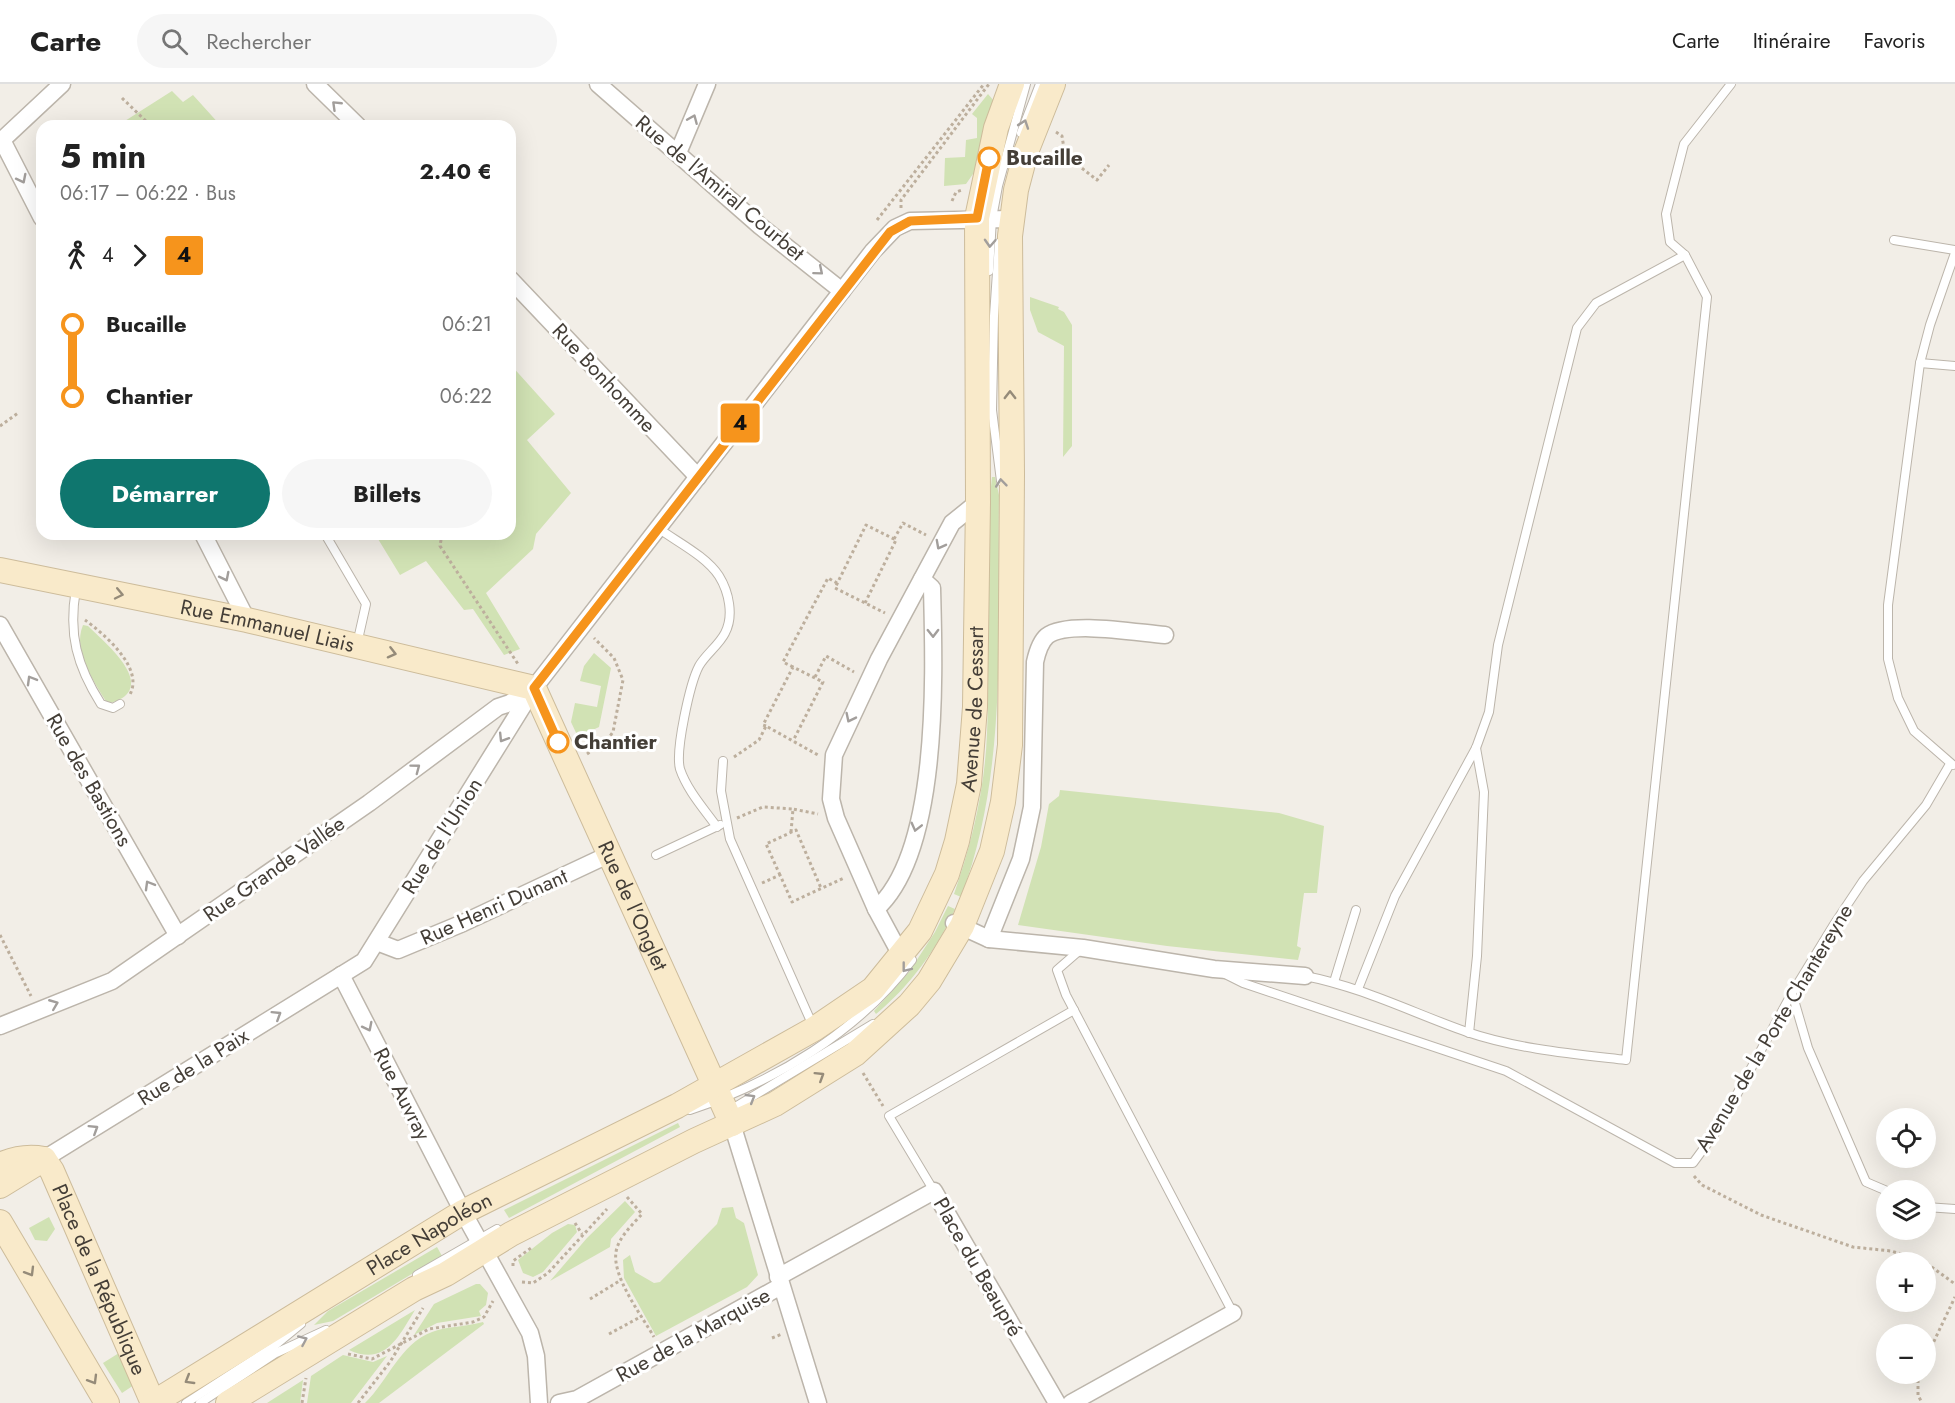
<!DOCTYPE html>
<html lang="fr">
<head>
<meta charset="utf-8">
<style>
  :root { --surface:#fff; --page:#f6f6f6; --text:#222; --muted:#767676; --line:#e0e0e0; --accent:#0f766e }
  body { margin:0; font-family:Jost,sans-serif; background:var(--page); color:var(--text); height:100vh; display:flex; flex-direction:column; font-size:22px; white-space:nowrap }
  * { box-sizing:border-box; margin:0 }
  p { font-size:20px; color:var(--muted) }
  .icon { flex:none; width:33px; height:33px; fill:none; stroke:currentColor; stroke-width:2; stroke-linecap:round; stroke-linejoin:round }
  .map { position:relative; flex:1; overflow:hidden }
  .sheet { position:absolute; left:36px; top:36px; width:480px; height:420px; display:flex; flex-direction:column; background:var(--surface); border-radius:18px; box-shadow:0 6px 24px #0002 }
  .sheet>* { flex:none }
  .badge { padding:0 12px; border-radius:4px; font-size:21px; line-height:39px }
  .controls { position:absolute; left:1876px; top:1024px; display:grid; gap:12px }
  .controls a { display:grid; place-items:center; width:60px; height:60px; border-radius:50%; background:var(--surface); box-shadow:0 6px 24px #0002; font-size:30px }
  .map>.badge { position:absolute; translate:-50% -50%; box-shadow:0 0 0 3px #fff }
  .legs { display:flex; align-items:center; gap:9px; height:66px; padding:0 24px; font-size:20px }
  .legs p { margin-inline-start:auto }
  .summary { display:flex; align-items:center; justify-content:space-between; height:102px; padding:0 24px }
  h1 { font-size:33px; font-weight:700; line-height:45px }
  .action { display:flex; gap:12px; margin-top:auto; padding:12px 24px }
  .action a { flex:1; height:69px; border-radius:36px; background:var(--accent); color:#fff; font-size:24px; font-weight:700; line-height:69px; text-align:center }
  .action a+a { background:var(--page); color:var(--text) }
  ul { padding:0 24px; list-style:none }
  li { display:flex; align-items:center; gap:21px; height:72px; font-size:22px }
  li i { display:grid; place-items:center; width:9px; height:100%; margin:0 8px; background:currentColor }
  li i::after { content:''; width:15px; height:15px; margin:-8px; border:4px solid; border-radius:50%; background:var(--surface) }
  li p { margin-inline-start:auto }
  li:first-child i { background:linear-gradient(#0000 50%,currentColor 0) }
  li:last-child i { background:linear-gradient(currentColor 50%,#0000 0) }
  header { display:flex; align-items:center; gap:36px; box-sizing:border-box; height:84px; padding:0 30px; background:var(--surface); border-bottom:2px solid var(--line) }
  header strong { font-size:28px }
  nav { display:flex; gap:33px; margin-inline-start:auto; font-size:21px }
  .search { width:420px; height:54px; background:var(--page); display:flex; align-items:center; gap:15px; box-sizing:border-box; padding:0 21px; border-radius:33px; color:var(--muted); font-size:22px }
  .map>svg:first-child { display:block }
  .green { fill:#d1e2b4 }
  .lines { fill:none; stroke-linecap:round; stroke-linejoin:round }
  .lane-casing { stroke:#bcb5ab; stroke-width:10 }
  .street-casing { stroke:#bcb5ab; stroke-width:19 }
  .secondary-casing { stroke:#cdbc9b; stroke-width:26 }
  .path { stroke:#bdaf9d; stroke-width:3; stroke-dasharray:3 3; stroke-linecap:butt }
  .lane { stroke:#fff; stroke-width:8 }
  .street { stroke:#fff; stroke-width:16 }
  .secondary { stroke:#f9eaca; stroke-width:24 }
  .oneway { stroke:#a29e9b }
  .oneway2 { stroke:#958b79 }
  .line-1-casing { stroke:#fff; stroke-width:14 }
  .line-1 { stroke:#f6941c; stroke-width:9 }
  .stop-1-dot { fill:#fff; stroke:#f6941c; stroke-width:3 }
  .labels { text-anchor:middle; stroke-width:6; stroke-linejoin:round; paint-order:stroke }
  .stop-label { font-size:21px; font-weight:bold; fill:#443e37; stroke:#fff; text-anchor:start }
  .street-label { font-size:21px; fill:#443e37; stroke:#fff }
</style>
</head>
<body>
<header>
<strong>Carte</strong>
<div class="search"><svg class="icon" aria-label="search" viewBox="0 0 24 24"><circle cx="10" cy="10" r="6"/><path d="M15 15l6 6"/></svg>Rechercher</div>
<nav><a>Carte</a><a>Itinéraire</a><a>Favoris</a></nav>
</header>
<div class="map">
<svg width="1955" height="1319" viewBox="0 0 1955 1319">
  <rect width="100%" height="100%" fill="#f2eee7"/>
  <g class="green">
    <polygon points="172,7 183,18 193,11 221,42 117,42"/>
    <polygon points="988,10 994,17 978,91 973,90 966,100 944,102 945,74 965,73 966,56 977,54 977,34 972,30"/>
    <polygon points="1030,213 1059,223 1058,225 1064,228 1072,241 1072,362 1063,373 1064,262 1038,248 1030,226"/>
    <polygon points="510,280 555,330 527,356 571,409 536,450 533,465 486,509 520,565 504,571 473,525 464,526 426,477 400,491 375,450 510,450"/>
    <path d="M 992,393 L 995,393 L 999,411 C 997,544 1009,686 961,813 L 954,810 C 972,759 985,704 987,649 C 991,564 982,477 992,393 Z"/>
    <path d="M 83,541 L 88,542 C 101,555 148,593 125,612 C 120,616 113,619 107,619 C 94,597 72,568 83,541 Z"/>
    <polygon points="594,569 611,584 599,643 578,653 571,638 575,619 597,623 601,602 580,597 584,582"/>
    <polygon points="1060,706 1279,729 1324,742 1317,809 1304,809 1297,862 1301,864 1298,876 1167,862 1018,841 1041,763 1049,720 1059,712"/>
    <path d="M 948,822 L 955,825 C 937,865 910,902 876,930 L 874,927 L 909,888 L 935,848 Z"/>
    <polygon points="678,1039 680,1043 509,1134 504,1126"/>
    <polygon points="625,1117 635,1128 611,1155 610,1163 550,1197 587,1154"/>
    <polygon points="733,1123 736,1134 744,1139 758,1191 747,1203 656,1252 624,1194 623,1176 630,1171 635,1188 654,1199 660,1198 717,1140 722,1124"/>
    <polygon points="49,1133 55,1145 47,1157 35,1156 29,1144"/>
    <polygon points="568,1140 575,1141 577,1148 543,1188 533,1193 523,1189 518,1176 552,1149"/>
    <polygon points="437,1163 442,1172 333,1237 314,1241 328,1227"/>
    <polygon points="476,1200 480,1200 488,1209 486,1221 479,1227 481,1232 437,1239 414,1251 434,1220"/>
    <path d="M 415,1226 C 399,1252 385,1283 349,1266 Z"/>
    <path d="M 483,1238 L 484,1240 L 379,1319 L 365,1319 C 388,1297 400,1260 432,1248 C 448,1242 466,1243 483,1238 Z"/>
    <polygon points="119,1269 134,1301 122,1309 103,1279"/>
    <polygon points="343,1271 373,1278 387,1272 351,1319 307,1319 311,1292"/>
    <polygon points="303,1296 300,1319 267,1319"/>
  </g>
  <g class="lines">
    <g class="lane-casing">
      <g id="lane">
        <polyline points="1021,49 1040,0"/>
        <polyline points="1894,156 1955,166"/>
        <polyline points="999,159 994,232 992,326 1001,397"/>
        <polyline points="989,187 992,134 998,102 1026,0"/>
        <polyline points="1920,279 1955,282"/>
        <path d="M 658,444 C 677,458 706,472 719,492 C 729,508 734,532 725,549 C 719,561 706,570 699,582 C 690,599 675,667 680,685 C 687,706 704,725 717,743"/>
        <polyline points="325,450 366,520 357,560"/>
        <path d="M 76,505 C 68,550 77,582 101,620 L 113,624 L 120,620"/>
        <polyline points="723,677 721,707 730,755 813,942"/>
        <polyline points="1953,681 1914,647 1898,614 1888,575 1888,521 1920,279 1930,241 1955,169"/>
        <polyline points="656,771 720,741"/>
        <polyline points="1080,866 1057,886 1066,911 1233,1229"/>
        <polyline points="1225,890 1243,899 1506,987 1675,1079 1693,1079 1718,1045 1792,909 1833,842 1863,797 1926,721 1950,680"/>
        <path d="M 1305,892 C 1362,903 1413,929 1467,948 C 1517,965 1574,970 1626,976 L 1707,213 L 1685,171 L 1670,158 L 1666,130 L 1684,60 L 1731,0"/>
        <polyline points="1334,898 1356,826"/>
        <polyline points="1358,905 1395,812 1476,664 1489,628 1498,561 1577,244 1596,219 1685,171"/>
        <polyline points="1792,909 1808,964 1866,1098 1887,1107"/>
        <polyline points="1469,949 1477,872 1484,708 1476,664"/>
        <path d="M 690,1026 C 774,998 858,948 912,876"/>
        <polyline points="727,1028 873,940"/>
        <polyline points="934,1107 889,1032 1074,926"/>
        <polyline points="1926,1123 1955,1125"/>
        <polyline points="417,1191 497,1145"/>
        <polyline points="186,1319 273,1263 301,1240"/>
        <polyline points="200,1319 276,1269 326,1246"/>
      </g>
    </g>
    <g class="street-casing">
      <g id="street">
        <polyline points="315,0 358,42"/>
        <polyline points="598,0 760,142 842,207"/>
        <polyline points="2,56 42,134"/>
        <polyline points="0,58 62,0"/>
        <polyline points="678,69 707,0"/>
        <polyline points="510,195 698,393"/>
        <polyline points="203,450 247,536"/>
        <polyline points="0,541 178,852"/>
        <path d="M 876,825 C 941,767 934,585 932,504 L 922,495"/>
        <polyline points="954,839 989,855 1083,864 1214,885 1305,892"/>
        <path d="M 989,855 L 1021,775 L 1032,723 L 1035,578 C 1037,569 1040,558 1047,552 C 1068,536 1138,549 1165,551"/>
        <polyline points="377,858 398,866 463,839 610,770"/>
        <polyline points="902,873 876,825 836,734 831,715 834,671 879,575 952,439 978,418"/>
        <polyline points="341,891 463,1128 530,1249 536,1272 539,1319"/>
        <polyline points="0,942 112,897 369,719 498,623 510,619 530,606"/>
        <polyline points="732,1040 818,1319"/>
        <polyline points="44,1075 364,877 534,604 873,167 895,144 910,137 1011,135"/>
        <polyline points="778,1193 934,1107 1057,1319"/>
        <polyline points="559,1319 577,1315 781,1202"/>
        <polyline points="1071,1319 1233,1229"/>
      </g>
    </g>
    <g class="secondary-casing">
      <g id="secondary">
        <path id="s1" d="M 0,486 L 247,536 L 534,604 L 732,1040"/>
        <path id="s2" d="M 0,1081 C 15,1074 28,1072 44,1075 L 52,1087 L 153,1319"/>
        <polyline points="0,1102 44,1075"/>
        <polyline points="0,1138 107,1319"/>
        <path id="s3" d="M 153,1319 L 463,1128 L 677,1022 L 814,945 L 873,905 L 920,847 L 947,790 L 957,757 L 969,700 L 975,623 L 978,418 L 977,134 L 996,44 L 1012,0"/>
        <polyline points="228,1319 414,1205 446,1190 511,1150 694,1057 775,1020 855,970 909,921 929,897 962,842 992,767 1003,718 1010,661 1012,390 1010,152 1016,106 1026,68 1053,0"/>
      </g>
    </g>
    <g class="path">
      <polyline points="122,14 151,42"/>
      <polyline points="1056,48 1062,52 1065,71 1097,96 1109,81"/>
      <polyline points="952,117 956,108 962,106"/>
      <polyline points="901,124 901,116 989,0"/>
      <polyline points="877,136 984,0"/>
      <polyline points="0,342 18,329"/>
      <polyline points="442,450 440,462 518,580"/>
      <polyline points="894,455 903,439 926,451"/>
      <polyline points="865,519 896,456 866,441 835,504 885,529"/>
      <path d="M 85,536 C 104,550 146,585 129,612"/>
      <polyline points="793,583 783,578 828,494 837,499"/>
      <polyline points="815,593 826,572 854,588"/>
      <polyline points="766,642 763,641 793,583 823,598 793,657"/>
      <polyline points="587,670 607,656 613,648 623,596 614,574 594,554"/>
      <polyline points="734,673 759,656 766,642 818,671"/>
      <polyline points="737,734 763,723 793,725"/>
      <polyline points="791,748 793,725 818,730"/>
      <polyline points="780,791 766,760 796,746 821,804"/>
      <polyline points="762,799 780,791 792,818 844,794"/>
      <polyline points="0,851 31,912"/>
      <polyline points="863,989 883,1022"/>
      <polyline points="1694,1092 1702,1101 1761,1131 1853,1163 1891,1167 1922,1176 1955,1200"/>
      <path d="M 627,1113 L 642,1130 C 633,1140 618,1154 616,1168 C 612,1193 642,1232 654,1253"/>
      <polyline points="575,1139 582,1150"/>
      <polyline points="513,1182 513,1177 531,1164"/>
      <polyline points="522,1198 533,1199 548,1189 607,1125"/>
      <polyline points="590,1215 621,1196"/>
      <polyline points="609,1250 642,1232"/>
      <polyline points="772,1254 782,1250"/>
      <polyline points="348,1270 372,1275 429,1245 473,1238 484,1233 493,1217"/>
      <polyline points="1926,1274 1955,1213"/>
      <polyline points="1918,1290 1918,1311 1922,1319"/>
      <polyline points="302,1319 306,1294"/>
      <polyline points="358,1319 390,1278 423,1224"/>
    </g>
    <use href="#lane" class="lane"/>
    <use href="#street" class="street"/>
    <use href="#secondary" class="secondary"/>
  </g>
  <defs><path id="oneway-chevron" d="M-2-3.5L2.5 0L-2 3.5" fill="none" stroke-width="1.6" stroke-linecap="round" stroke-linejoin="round" transform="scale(1.5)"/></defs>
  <g class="oneway">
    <use href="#oneway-chevron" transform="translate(336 21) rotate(-136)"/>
    <use href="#oneway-chevron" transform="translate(693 35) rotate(-67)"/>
    <use href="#oneway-chevron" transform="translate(1024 40) rotate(-71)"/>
    <use href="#oneway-chevron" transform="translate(22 95) rotate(63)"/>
    <use href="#oneway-chevron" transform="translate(990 159) rotate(93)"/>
    <use href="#oneway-chevron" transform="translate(819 187) rotate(40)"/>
    <use href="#oneway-chevron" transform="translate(1001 399) rotate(-96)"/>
    <use href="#oneway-chevron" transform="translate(940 461) rotate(118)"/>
    <use href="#oneway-chevron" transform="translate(225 493) rotate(63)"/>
    <use href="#oneway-chevron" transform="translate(933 549) rotate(89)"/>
    <use href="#oneway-chevron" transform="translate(31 596) rotate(-120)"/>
    <use href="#oneway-chevron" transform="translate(850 634) rotate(116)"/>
    <use href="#oneway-chevron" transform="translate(503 654) rotate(122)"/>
    <use href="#oneway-chevron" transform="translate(416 684) rotate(-37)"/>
    <use href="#oneway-chevron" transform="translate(916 743) rotate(104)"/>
    <use href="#oneway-chevron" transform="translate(149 801) rotate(-120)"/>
    <use href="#oneway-chevron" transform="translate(906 884) rotate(128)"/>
    <use href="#oneway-chevron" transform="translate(54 920) rotate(-22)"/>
    <use href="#oneway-chevron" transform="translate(277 931) rotate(-32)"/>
    <use href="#oneway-chevron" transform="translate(368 943) rotate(63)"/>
    <use href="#oneway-chevron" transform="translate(751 1014) rotate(-31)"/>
    <use href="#oneway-chevron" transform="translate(94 1045) rotate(-32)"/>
    <use href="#oneway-chevron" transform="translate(303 1256) rotate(-24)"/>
  </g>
  <g class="oneway2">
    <use href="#oneway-chevron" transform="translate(1010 311) rotate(-90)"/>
    <use href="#oneway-chevron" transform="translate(119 510) rotate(12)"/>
    <use href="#oneway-chevron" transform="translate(392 569) rotate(14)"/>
    <use href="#oneway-chevron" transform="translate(820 992) rotate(-32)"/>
    <use href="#oneway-chevron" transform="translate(30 1188) rotate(59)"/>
    <use href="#oneway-chevron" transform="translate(93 1296) rotate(59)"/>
    <use href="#oneway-chevron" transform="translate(189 1296) rotate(149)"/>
  </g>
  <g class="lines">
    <g class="line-1-casing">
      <polyline id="line-1" points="558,658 534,604 890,148 910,137 977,134 989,74"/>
    </g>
    <use href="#line-1" class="line-1"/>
  </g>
  <g class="stop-1-dot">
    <circle cx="989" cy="74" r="10"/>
    <circle cx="558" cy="658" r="10"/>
  </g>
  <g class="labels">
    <g class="stop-label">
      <text x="1006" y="81">Bucaille</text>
      <text x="574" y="665">Chantier</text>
    </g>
    <g class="street-label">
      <text transform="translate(720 104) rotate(40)" y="7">Rue de l'Amiral Courbet</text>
      <text transform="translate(604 294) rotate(47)" y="7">Rue Bonhomme</text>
      <text dy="7" stroke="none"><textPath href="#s1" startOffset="273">Rue Emmanuel Liais</textPath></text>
      <text dy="7" stroke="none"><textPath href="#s3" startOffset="1137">Avenue de Cessart</textPath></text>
      <text transform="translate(89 696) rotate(60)" y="7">Rue des Bastions</text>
      <text transform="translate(442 752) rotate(-58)" y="7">Rue de l'Union</text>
      <text transform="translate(274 785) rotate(-35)" y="7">Rue Grande Vallée</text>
      <text dy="7" stroke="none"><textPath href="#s1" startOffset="786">Rue de l'Onglet</textPath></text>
      <text transform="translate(494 823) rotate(-24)" y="7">Rue Henri Dunant</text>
      <text transform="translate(1774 944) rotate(-59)" y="7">Avenue de la Porte Chantereyne</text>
      <text transform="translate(193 983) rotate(-32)" y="7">Rue de la Paix</text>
      <text transform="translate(402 1010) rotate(63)" y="7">Rue Auvray</text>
      <text dy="7" stroke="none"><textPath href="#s3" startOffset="324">Place Napoléon</textPath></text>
      <text transform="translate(978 1183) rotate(60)" y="7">Place du Beaupré</text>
      <text dy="7" stroke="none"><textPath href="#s2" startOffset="178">Place de la République</textPath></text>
      <text transform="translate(693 1251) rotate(-29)" y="7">Rue de la Marquise</text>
    </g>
  </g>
</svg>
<div class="controls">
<a><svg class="icon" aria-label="locate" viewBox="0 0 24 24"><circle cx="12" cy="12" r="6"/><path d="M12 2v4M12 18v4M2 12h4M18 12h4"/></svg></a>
<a><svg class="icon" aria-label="layers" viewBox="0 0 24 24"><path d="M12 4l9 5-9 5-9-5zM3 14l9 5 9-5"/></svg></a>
<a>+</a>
<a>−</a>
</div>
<b class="badge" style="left:740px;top:339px;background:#f6941c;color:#111">4</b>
<section class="sheet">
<div class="summary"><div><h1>5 min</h1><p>06:17 – 06:22 · Bus</p></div><b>2.40 €</b></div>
<div class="legs"><svg class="icon" aria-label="walk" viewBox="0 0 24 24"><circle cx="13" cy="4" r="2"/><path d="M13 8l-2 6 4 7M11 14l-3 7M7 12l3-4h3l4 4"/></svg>4<svg class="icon" aria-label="forward" viewBox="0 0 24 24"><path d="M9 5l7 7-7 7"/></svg><b class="badge" style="background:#f6941c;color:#111">4</b></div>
<ul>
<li><i style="color:#f6941c"></i><b>Bucaille</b><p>06:21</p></li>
<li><i style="color:#f6941c"></i><b>Chantier</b><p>06:22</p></li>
</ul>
<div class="action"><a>Démarrer</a><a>Billets</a></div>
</section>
</div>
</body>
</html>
